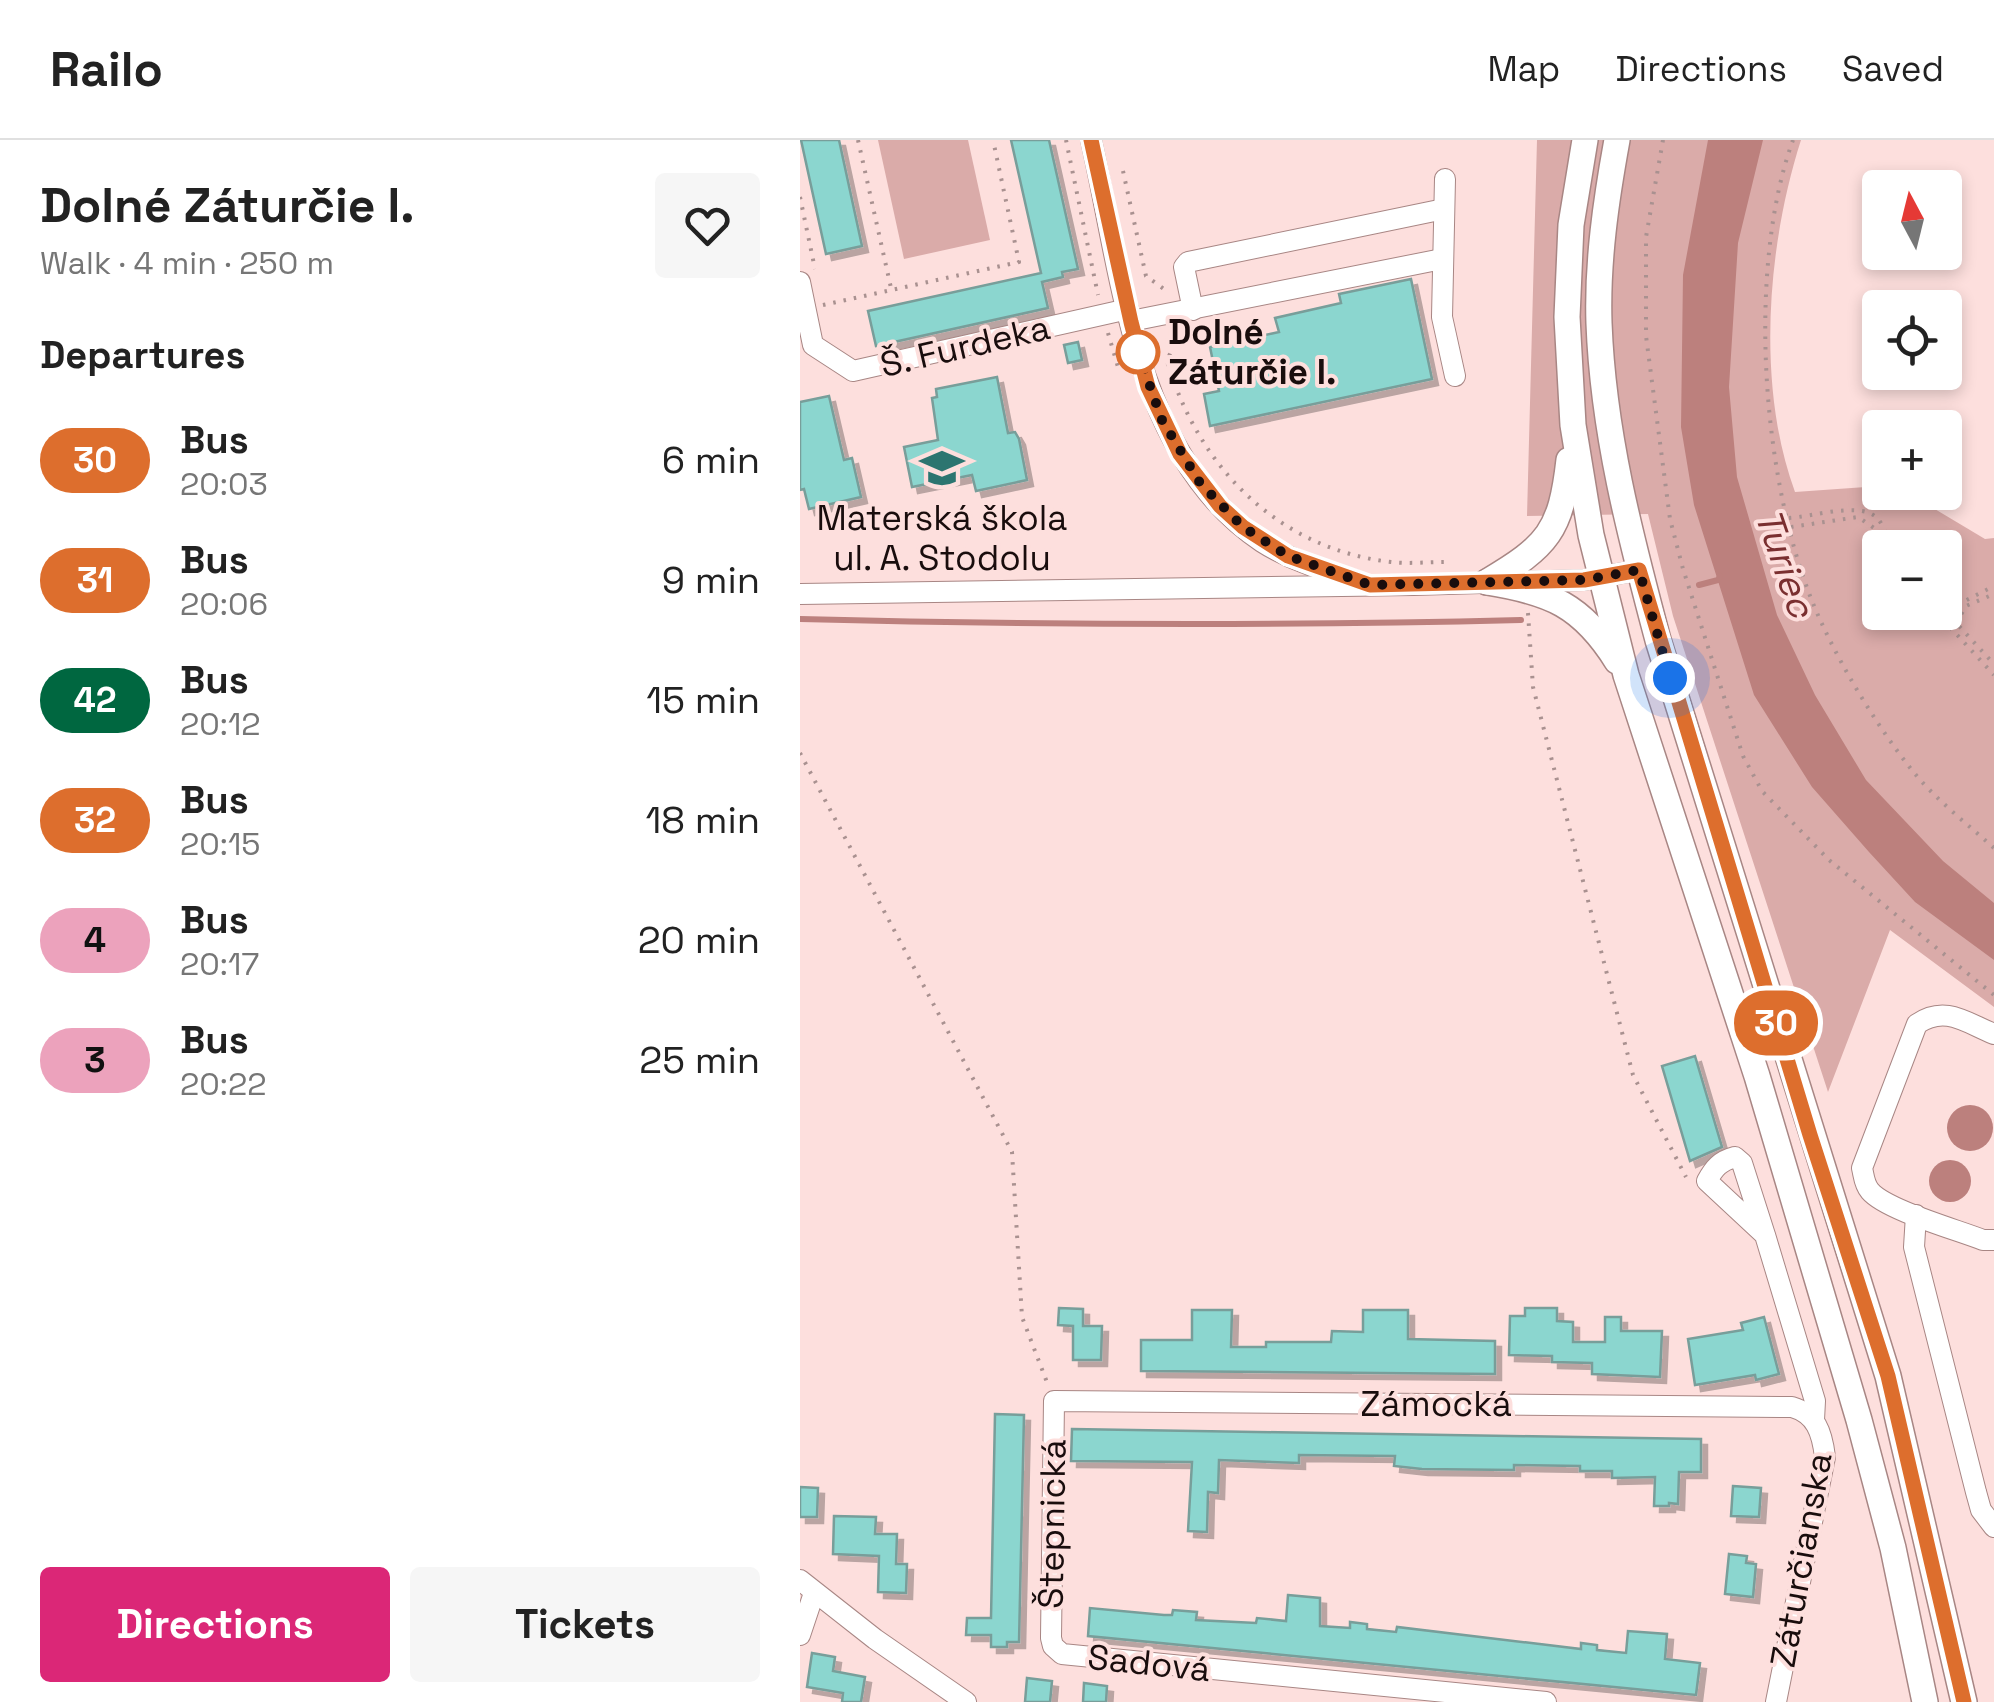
<!DOCTYPE html>
<html lang="en">
<head>
<meta charset="utf-8">
<style>
  :root { --surface:#fff; --page:#f6f6f6; --text:#222; --muted:#767676; --line:#e0e0e0; --accent:#db2777 }
  body { margin:0; font-family:"Space Grotesk",sans-serif; background:var(--page); color:var(--text); height:100vh; display:flex; flex-direction:column; font-size:38px; white-space:nowrap }
  * { box-sizing:border-box; margin:0 }
  p { font-size:32px; color:var(--muted) }
  .icon { flex:none; width:55px; height:55px; fill:none; stroke:currentColor; stroke-width:2; stroke-linecap:round; stroke-linejoin:round }
  .map { position:relative; flex:1; overflow:hidden }
  .side { display:flex; flex-direction:column; background:var(--surface); width:800px }
  .side>* { flex:none }
  .badge { padding:0 20px; border-radius:32px; font-size:35px; line-height:65px }
  .needle { width:65px; rotate:353deg }
  .buttons { position:absolute; left:1062px; top:30px; display:grid; gap:20px }
  .buttons a { display:grid; place-items:center; width:100px; height:100px; border-radius:10px; background:var(--surface); box-shadow:0 5px 15px #0003; font-size:50px }
  .you { position:absolute; width:50px; height:50px; margin:-25px; border:8px solid #fff; border-radius:50%; background:#1a73e8; box-shadow:0 0 0 15px #1a73e833 }
  .map>.badge { position:absolute; translate:-50% -50%; box-shadow:0 0 0 5px #fff }
  h2 { padding:0 40px; font-size:38px; line-height:90px }
  .round { display:grid; place-items:center; flex:none; width:105px; height:105px; border-radius:10px; background:var(--page) }
  .summary { display:flex; align-items:center; justify-content:space-between; height:170px; padding:0 40px }
  h1 { font-size:48px; font-weight:700; line-height:75px }
  .primary-button { display:flex; gap:20px; margin-top:auto; padding:20px 40px }
  .primary-button a { flex:1; height:115px; border-radius:10px; background:var(--accent); color:#fff; font-size:40px; font-weight:700; line-height:115px; text-align:center }
  .primary-button a+a { background:var(--page); color:var(--text) }
  ul { padding:0; list-style:none }
  li { display:flex; align-items:center; gap:30px; height:120px; padding:0 40px }
  li div { flex:1 }
  li b { display:block; font-size:38px }
  li em { font-style:normal }
  li .badge { min-width:110px; font-weight:700; text-align:center }
  header { display:flex; align-items:center; gap:60px; box-sizing:border-box; height:140px; padding:0 50px; background:var(--surface); border-bottom:2px solid var(--line) }
  header strong { font-size:48px }
  nav { display:flex; gap:55px; margin-inline-start:auto; font-size:35px }
  main { display:flex; flex:1; min-height:0 }
  .map>svg:first-child { display:block }
  .green { fill:#daaba9; fill-rule:evenodd }
  .water { fill:#bc807d }
  .lines { fill:none; stroke-linecap:round; stroke-linejoin:round }
  .stream { stroke:#bc807d; stroke-width:6 }
  .building { fill:#8bd6cf; stroke:#789e9a; stroke-width:2.5; filter:url(#shadow) }
  .minor-casing { stroke:#a88684; stroke-width:22 }
  .major-casing { stroke:#a88684; stroke-width:28 }
  .path { stroke:#a99190; stroke-width:4; stroke-dasharray:2.5 8; stroke-linecap:butt }
  .minor { stroke:#fff; stroke-width:20 }
  .major { stroke:#fff; stroke-width:25 }
  .line-casing { stroke:#fff; stroke-width:22 }
  .line { stroke:#dd6e2d; stroke-width:15 }
  .walk { stroke:#190d0d; stroke-width:10; stroke-dasharray:0 18 }
  .stop-dot { fill:#fff; stroke:#dd6e2d; stroke-width:5 }
  .labels { text-anchor:middle; stroke-width:8; stroke-linejoin:round; paint-order:stroke }
  .stop-label { font-size:35px; font-weight:bold; fill:#190d0d; stroke:#fddfdd; text-anchor:start }
  .street-label { font-size:35px; fill:#190d0d; stroke:#fddfdd }
  .poi-label { font-size:35px; fill:#190d0d; stroke:#fddfdd }
  .water-label { font-size:38px; font-style:italic; fill:#7a2f30; stroke:#fddfdd }
</style>
</head>
<body>
<header>
<strong>Railo</strong>
<nav><a>Map</a><a>Directions</a><a>Saved</a></nav>
</header>
<main>
<section class="side">
<div class="summary"><div><h1>Dolné Záturčie I.</h1><p>Walk · 4 min · 250 m</p></div><a class="round"><svg class="icon" aria-label="heart" viewBox="0 0 24 24"><path d="M12 20l-8-8c-3-5 5-10 8-4 3-6 11-1 8 4z"/></svg></a></div>
<h2>Departures</h2>
<ul>
<li><span class="badge" style="background:#dd6e2d;color:#fff">30</span><div><b>Bus</b><p>20:03</p></div><em>6 min</em></li>
<li><span class="badge" style="background:#dd6e2d;color:#fff">31</span><div><b>Bus</b><p>20:06</p></div><em>9 min</em></li>
<li><span class="badge" style="background:#006740;color:#fff">42</span><div><b>Bus</b><p>20:12</p></div><em>15 min</em></li>
<li><span class="badge" style="background:#dd6e2d;color:#fff">32</span><div><b>Bus</b><p>20:15</p></div><em>18 min</em></li>
<li><span class="badge" style="background:#eca2bc;color:#111">4</span><div><b>Bus</b><p>20:17</p></div><em>20 min</em></li>
<li><span class="badge" style="background:#eca2bc;color:#111">3</span><div><b>Bus</b><p>20:22</p></div><em>25 min</em></li>
</ul>
<div class="primary-button"><a>Directions</a><a>Tickets</a></div>
</section>
<div class="map">
<svg width="1194" height="1562" viewBox="0 0 1194 1562">
  <defs>
    <filter id="shadow"><feDropShadow dx="6" dy="6" stdDeviation="0" flood-color="#0004"/></filter>
  </defs>
  <rect width="100%" height="100%" fill="#fddfdd"/>
  <g class="green">
    <polygon points="78,0 168,0 190,100 104,119"/>
    <path d="M 737,0 L 1001,0 C 967,106 956,246 995,352 L 1080,346 L 1080,352 L 1108,353 L 1185,399 L 1194,398 L 1194,867 L 1090,790 L 1028,952 L 873,476 L 848,374 L 727,376 ZM 1080,408 L 1145,408 L 1145,472 L 1080,472 Z"/>
  </g>
  <g class="water">
    <polygon points="908,0 963,0 938,103 929,247 937,337 977,475 1015,555 1066,640 1143,721 1194,763 1194,820 1115,762 1069,712 1012,647 954,555 894,365 881,287 883,135"/>
    <circle cx="1170" cy="988" r="23"/>
    <circle cx="1150" cy="1041" r="21"/>
  </g>
  <g class="lines">
    <g class="stream">
      <polyline points="899,445 918,440 920,436"/>
      <path d="M 0,479 C 240,485 480,486 721,480"/>
    </g>
  </g>
  <g class="building">
    <polygon points="1,0 39,0 62,106 26,114"/>
    <polygon points="211,0 249,0 278,129 262,132 263,137 242,142 248,168 76,206 68,171 241,133"/>
    <polygon points="611,139 632,239 410,286 404,254 419,251 410,207 479,192 475,178 541,163 539,154"/>
    <polygon points="278,202 282,220 268,223 264,205"/>
    <polygon points="197,237 208,293 215,292 219,299 227,340 176,351 172,335 112,347 104,307 138,300 132,258 137,257 136,249"/>
    <polygon points="29,256 44,320 52,318 61,357 9,369 4,349 0,350 0,262"/>
    <polygon points="895,916 922,1007 890,1021 862,926"/>
    <polygon points="259,1168 283,1169 283,1186 302,1186 301,1220 273,1220 273,1186 258,1185"/>
    <polygon points="725,1168 757,1168 757,1181 773,1182 773,1202 805,1202 805,1177 821,1177 821,1191 862,1191 860,1237 792,1234 792,1223 752,1222 752,1216 709,1215 710,1176 725,1176"/>
    <polygon points="392,1170 432,1170 431,1207 466,1207 466,1202 531,1202 532,1191 563,1192 563,1170 608,1170 608,1199 695,1201 695,1234 341,1231 341,1200 392,1200"/>
    <polygon points="964,1177 979,1234 956,1240 955,1235 895,1245 888,1199 943,1190 941,1183"/>
    <polygon points="195,1274 224,1275 219,1502 207,1502 207,1507 191,1507 191,1495 166,1495 167,1478 191,1478"/>
    <polygon points="272,1289 901,1299 901,1332 879,1332 878,1364 869,1363 869,1366 854,1366 855,1337 812,1338 812,1331 780,1331 780,1326 714,1325 714,1330 622,1329 594,1326 595,1316 499,1315 499,1323 419,1320 418,1353 408,1352 407,1392 388,1391 392,1322 271,1321"/>
    <polygon points="933,1346 961,1348 959,1377 931,1376"/>
    <polygon points="0,1347 18,1348 17,1377 0,1377"/>
    <polygon points="34,1376 76,1377 75,1394 97,1394 96,1424 107,1424 106,1453 78,1452 79,1416 33,1414"/>
    <polygon points="929,1414 947,1416 946,1423 956,1424 953,1457 925,1454"/>
    <polygon points="488,1455 520,1458 520,1486 550,1488 550,1482 567,1484 567,1489 596,1492 597,1487 781,1509 781,1503 797,1505 797,1510 826,1513 828,1491 867,1494 865,1519 900,1523 896,1555 288,1496 290,1468 364,1475 372,1475 373,1470 397,1472 396,1480 456,1483 457,1478 486,1481"/>
    <polygon points="12,1513 35,1517 33,1531 65,1537 61,1562 42,1562 43,1553 7,1547"/>
    <polygon points="227,1538 252,1541 250,1562 225,1562"/>
    <polygon points="284,1543 307,1546 306,1562 283,1562"/>
  </g>
  <g class="lines">
    <g class="minor-casing">
      <g id="minor">
        <path d="M 291,0 C 322,137 335,317 462,402 C 490,420 523,430 554,440"/>
        <polyline points="645,39 642,177 655,236"/>
        <polyline points="0,142 13,205 53,231 328,169"/>
        <polyline points="393,170 384,127 388,122 644,69"/>
        <polyline points="331,181 642,119"/>
        <polyline points="0,454 614,445 784,440 839,430"/>
        <path d="M 1194,894 C 1165,882 1145,865 1117,884 L 1062,1028 C 1064,1036 1064,1044 1070,1051 C 1086,1070 1158,1090 1183,1100 L 1194,1100"/>
        <polyline points="1116,1075 1114,1107 1176,1352 1181,1370 1194,1387"/>
        <path d="M 965,1095 L 942,1023 L 935,1017 C 920,1021 914,1028 907,1041 L 965,1095 L 1015,1261 L 1014,1280"/>
        <polyline points="0,1440 75,1499 166,1562"/>
        <polyline points="0,1495 14,1453"/>
        <path d="M 746,1562 L 262,1514 L 253,1506 L 251,1498 L 254,1261 L 992,1267 C 1016,1274 1022,1292 1025,1317 L 976,1562"/>
      </g>
    </g>
    <g class="major-casing">
      <g id="major">
        <polyline points="785,0 771,85 767,177 773,285 791,395 826,535 957,936 1059,1280 1093,1408 1125,1562"/>
        <path d="M 817,0 C 806,60 797,122 799,183 C 803,292 830,395 858,500 L 1088,1236 L 1164,1562"/>
        <path d="M 687,442 C 748,406 761,391 769,320"/>
        <path d="M 687,442 C 750,452 782,465 817,521"/>
      </g>
    </g>
    <g class="path">
      <polyline points="58,0 91,148"/>
      <polyline points="266,0 298,155"/>
      <polyline points="863,0 846,97 846,196 870,379 883,429 943,616 962,651 1029,720 1194,855"/>
      <path d="M 993,0 C 945,132 962,359 1023,486 C 1046,535 1078,587 1111,629 C 1134,658 1166,683 1194,708"/>
      <polyline points="323,31 346,136 368,152"/>
      <polyline points="0,57 15,129"/>
      <polyline points="23,165 219,122 193,0"/>
      <polyline points="308,193 318,227"/>
      <path d="M 378,194 L 367,221 C 398,326 477,409 591,422 C 608,424 627,422 645,422"/>
      <path d="M 989,378 C 1011,377 1061,361 1077,378 C 1084,385 1087,398 1091,408"/>
      <polyline points="991,387 1058,377 1074,388 1083,408"/>
      <polyline points="1145,471 1194,524"/>
      <polyline points="1136,472 1194,535"/>
      <polyline points="728,473 733,547 833,935 886,1037"/>
      <polyline points="1141,478 1157,465 1194,446"/>
      <polyline points="1156,483 1166,466 1194,454"/>
      <polyline points="0,613 212,1012 222,1177 248,1245"/>
    </g>
    <use href="#minor" class="minor"/>
    <use href="#major" class="major"/>
  </g>
  <g class="lines">
    <g class="line-casing">
      <polyline id="line" points="291,0 331,182 348,247 380,314 420,366 443,387 488,416 570,445 784,440 839,430 1010,995 1088,1236 1164,1562"/>
    </g>
    <use href="#line" class="line"/>
    <polyline class="walk" points="338,212 362,280 400,343 443,387 488,416 570,445 784,440 839,430 870,538"/>
  </g>
  <defs>
    <g id="school-bare" transform="scale(3.45)"><path d="M0-5L7-2L0 1L-7-2ZM-4 1L0 2.5L4 1V4Q0 6-4 4Z" fill="#2c7570" stroke="#fddfdd" stroke-width="2.5" paint-order="stroke"/></g>
  </defs>
  <g fill-rule="evenodd">
    <use href="#school-bare" x="142" y="328"/>
  </g>
  <circle class="stop-dot" cx="338" cy="212" r="20"/>
  <g class="labels">
    <g class="stop-label">
      <text x="368" y="204">Dolné<tspan x="368" dy="40">Záturčie I.</tspan></text>
    </g>
    <g class="street-label">
      <text transform="translate(165 206) rotate(-13)" y="12">Š. Furdeka</text>
      <text x="636" y="1276">Zámocká</text>
      <text transform="translate(252 1384) rotate(-89)" y="12">Štepnická</text>
      <text transform="translate(1001 1420) rotate(-80)" y="12">Záturčianska</text>
      <text transform="translate(349 1523) rotate(6)" y="12">Sadová</text>
    </g>
    <g class="poi-label">
      <text x="142" y="390">Materská škola<tspan x="142" dy="40">ul. A. Stodolu</tspan></text>
    </g>
    <g class="water-label">
      <text transform="translate(985 423) rotate(71)" y="13">Turiec</text>
    </g>
  </g>
</svg>
<div class="buttons">
<a><svg class="needle" viewBox="-14 -14 28 28"><path d="M0-13l5 13h-10z" fill="#e53935"/><path d="M0 13l5-13h-10z" fill="#767676"/></svg></a>
<a><svg class="icon" aria-label="locate" viewBox="0 0 24 24"><circle cx="12" cy="12" r="6"/><path d="M12 2v4M12 18v4M2 12h4M18 12h4"/></svg></a>
<a>+</a>
<a>−</a>
</div>
<div class="you" style="left:870px;top:538px"></div>
<b class="badge" style="left:976px;top:883px;background:#dd6e2d;color:#fff">30</b>
</div>
</main>
</body>
</html>
